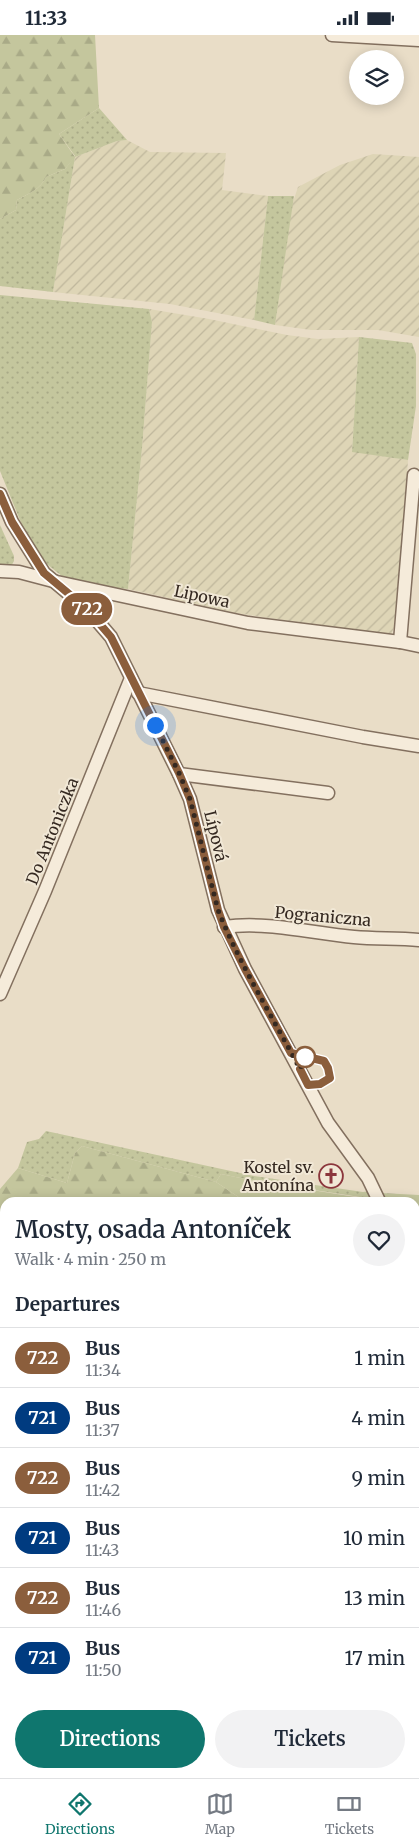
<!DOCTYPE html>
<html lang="en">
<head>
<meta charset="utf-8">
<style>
  :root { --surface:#fff; --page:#f2f2f3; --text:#1f2937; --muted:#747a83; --line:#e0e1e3; --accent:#0f766e }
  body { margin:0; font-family:Merriweather,serif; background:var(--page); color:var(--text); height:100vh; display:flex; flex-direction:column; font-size:19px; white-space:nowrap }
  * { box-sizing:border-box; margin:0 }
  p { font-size:16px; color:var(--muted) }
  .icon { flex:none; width:28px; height:28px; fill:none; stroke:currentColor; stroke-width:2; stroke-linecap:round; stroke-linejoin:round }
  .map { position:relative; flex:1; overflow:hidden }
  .details { position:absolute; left:0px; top:1162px; width:420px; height:581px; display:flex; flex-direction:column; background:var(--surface); border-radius:15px 15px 0 0; box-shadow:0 2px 12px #0003 }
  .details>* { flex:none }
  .badge { padding:0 10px; border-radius:16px; font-size:18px; line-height:32px }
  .controls { position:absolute; left:349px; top:15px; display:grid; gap:10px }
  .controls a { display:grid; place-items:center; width:55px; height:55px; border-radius:50%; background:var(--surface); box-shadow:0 2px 12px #0003; font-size:25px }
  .you { position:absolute; width:25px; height:25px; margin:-12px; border:4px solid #fff; border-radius:50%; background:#1a73e8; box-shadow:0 0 0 8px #1a73e833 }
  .map>.badge { position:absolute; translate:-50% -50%; box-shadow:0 0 0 2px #fff }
  h2 { padding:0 15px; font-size:19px; line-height:45px }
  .round { display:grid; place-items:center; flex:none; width:52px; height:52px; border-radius:26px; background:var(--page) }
  .headline { display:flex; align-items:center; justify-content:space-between; height:85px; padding:0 15px }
  h1 { font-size:24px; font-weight:600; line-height:38px }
  .button { display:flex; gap:10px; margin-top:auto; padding:10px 15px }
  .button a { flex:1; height:58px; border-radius:30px; background:var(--accent); color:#fff; font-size:20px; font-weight:600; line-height:58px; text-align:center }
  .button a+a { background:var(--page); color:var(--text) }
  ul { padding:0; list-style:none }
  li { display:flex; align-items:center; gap:15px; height:60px; padding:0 15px; border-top:1px solid var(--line) }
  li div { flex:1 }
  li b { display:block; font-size:19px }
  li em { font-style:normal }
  li .badge { min-width:55px; font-weight:700; text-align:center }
  .status { display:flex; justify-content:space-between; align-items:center; height:35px; padding:0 25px; background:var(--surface); direction:ltr }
  .status svg { height:14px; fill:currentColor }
  .tab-bar { display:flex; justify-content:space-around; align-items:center; height:70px; border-top:1px solid var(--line); background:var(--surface); font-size:14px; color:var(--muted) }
  .tab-bar a { display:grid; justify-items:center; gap:2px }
  .tab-bar .on { color:var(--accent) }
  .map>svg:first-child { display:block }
  .farmland { fill:url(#farmland-furrows) }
  .grass { fill:url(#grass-dots) }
  .forest { fill:url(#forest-firs) }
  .garden { fill:#c4c69d }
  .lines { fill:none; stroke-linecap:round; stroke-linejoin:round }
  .stream { stroke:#708b82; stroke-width:3 }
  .minor-casing { stroke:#83705f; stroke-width:15 }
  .minor { stroke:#f5ebda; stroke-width:12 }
  .line-casing { stroke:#fff; stroke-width:11 }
  .line { stroke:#8b5e3c; stroke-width:8 }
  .walk { stroke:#352921; stroke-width:5; stroke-dasharray:0 9 }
  .stop-dot { fill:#fff; stroke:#8b5e3c; stroke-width:2.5 }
  .labels { text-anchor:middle; stroke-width:4; stroke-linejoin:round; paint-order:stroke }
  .street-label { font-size:16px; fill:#352921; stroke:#f1e8d6 }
  .poi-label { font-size:16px; fill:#352921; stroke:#f1e8d6; text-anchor:end }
</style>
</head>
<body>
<div class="status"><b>11:33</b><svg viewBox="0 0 49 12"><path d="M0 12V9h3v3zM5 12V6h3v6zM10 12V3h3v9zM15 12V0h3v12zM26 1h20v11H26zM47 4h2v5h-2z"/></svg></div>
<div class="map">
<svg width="419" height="1743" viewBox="0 0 419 1743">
  <defs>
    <pattern id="farmland-furrows" width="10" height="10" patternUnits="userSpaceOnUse" patternTransform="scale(1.25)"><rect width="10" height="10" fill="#ded5b6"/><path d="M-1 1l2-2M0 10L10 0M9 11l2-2" fill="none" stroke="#bfb79c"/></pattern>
    <pattern id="grass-dots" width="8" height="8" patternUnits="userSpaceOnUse" patternTransform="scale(1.25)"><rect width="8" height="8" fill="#c4c69d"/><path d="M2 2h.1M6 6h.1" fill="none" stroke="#a9aa87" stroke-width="1.8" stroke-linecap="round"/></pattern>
    <pattern id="forest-firs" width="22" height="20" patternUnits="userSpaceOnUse" patternTransform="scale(1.25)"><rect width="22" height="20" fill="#c4c69d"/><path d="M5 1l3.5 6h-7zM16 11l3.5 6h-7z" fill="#a9aa87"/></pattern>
  </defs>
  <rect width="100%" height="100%" fill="#e9ddc7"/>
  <g class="farmland">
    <polygon points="127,105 150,117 226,118 222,155 268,161 254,285 170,269 53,257 75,122 117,106"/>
    <polygon points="373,119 419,122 419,302 378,295 311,295 275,290 291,173 298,152 340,130"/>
    <polygon points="149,274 209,284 287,300 318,304 359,302 352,416 408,425 401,536 394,592 391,601 236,578 128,554 142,413 152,287"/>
  </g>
  <g class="grass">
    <path d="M 99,73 L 127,105 L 117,106 L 75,122 L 53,257 L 0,251 L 0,184 L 16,175 L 17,165 C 28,159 41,154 46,142 L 65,134 L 75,121 L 59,99 Z"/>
    <polygon points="268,161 294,161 275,290 254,285"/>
    <polygon points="0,260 149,274 152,287 142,413 128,554 108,552 63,542 42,525 26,500 0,436"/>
    <polygon points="359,302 412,308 416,319 416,371 408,425 352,417"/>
    <polygon points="0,490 14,521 14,526 10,533 0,532"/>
    <polygon points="46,1096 254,1141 363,1157 369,1156 373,1164 255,1146 221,1139 216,1147 82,1111 75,1118 67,1148 18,1133 27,1107 39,1104"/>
  </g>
  <g class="forest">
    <path d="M 0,0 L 95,0 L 99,73 L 59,99 L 75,122 L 65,134 L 46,142 C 41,154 28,159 17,165 L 16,175 L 0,184 Z"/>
    <polygon points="82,1111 216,1147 246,1167 5,1168 5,1739 415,1739 415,1663 419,1661 419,1743 0,1743 0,1154 18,1133 67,1148 75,1118"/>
    <polygon points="381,1158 419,1160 419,1252 415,1247 415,1168 384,1167"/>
    <polygon points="415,1266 419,1272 419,1334 415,1341"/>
  </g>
  <g class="garden">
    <polygon points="221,1139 255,1146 362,1163 364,1167 246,1167 216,1147"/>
    <polygon points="419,1414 419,1661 415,1663 415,1415"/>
  </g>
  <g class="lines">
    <g class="stream">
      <polyline points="415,1521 419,1517"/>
      <polyline points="281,1743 285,1739"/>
    </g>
    <g class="minor-casing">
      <g id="minor">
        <polyline points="332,0 419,5"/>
        <polyline points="0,459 12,487 44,538 87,574 111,602 179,739 190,764 218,875 245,934 328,1088 368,1143 380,1168"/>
        <polyline points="0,536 19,537 57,547 248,588 400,607 419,611"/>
        <polyline points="400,607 414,440"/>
        <polyline points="138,658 363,702 419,711"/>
        <polyline points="179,739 328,758"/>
        <path d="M 224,892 C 267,886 311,898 354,902 C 375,904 397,903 419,905"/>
        <polyline points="0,959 45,856 131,643"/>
        <polyline points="415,1255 419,1261"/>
      </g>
    </g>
    <use href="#minor" class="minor"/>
  </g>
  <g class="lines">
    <g class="line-casing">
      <polyline id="line" points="0,459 12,487 44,538 87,574 111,602 179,738 190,764 218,875 224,892 245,934 291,1018 324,1026 328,1033 330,1043 320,1049 308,1050 300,1034"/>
    </g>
    <use href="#line" class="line"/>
    <path class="walk" d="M 155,690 L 179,738 L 190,764 L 218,875 C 240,930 272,981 300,1034 L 305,1022"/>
  </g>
  <defs>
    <g id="church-ring" transform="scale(1.25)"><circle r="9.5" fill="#f1e8d6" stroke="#8b363c" stroke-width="1.5"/><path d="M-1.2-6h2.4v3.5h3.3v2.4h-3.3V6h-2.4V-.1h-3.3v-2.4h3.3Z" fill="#8b363c"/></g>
  </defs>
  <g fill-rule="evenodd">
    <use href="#church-ring" x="331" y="1141"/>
  </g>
  <circle class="stop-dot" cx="305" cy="1022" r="10"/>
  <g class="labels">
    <g class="street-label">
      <text transform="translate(202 561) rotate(12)" y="6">Lipowa</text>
      <text transform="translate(52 796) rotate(-68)" y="6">Do Antoniczka</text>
      <text transform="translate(216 801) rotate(76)" y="6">Lípová</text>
      <text transform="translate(323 881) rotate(5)" y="6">Pograniczna</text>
    </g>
    <g class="poi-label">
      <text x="314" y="1138">Kostel sv.<tspan x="314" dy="18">Antonína</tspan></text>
    </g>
  </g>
</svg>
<div class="controls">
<a><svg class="icon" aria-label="layers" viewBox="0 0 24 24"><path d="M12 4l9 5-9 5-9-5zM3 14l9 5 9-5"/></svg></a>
</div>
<div class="you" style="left:155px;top:690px"></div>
<b class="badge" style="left:87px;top:574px;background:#8b5e3c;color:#fff">722</b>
<section class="details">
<div class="headline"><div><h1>Mosty, osada Antoníček</h1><p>Walk · 4 min · 250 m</p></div><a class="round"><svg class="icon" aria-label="heart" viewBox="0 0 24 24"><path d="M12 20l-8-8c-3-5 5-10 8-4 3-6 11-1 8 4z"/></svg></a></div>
<h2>Departures</h2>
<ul>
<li><span class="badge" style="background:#8b5e3c;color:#fff">722</span><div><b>Bus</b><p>11:34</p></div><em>1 min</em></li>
<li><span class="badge" style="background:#003b80;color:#fff">721</span><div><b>Bus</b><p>11:37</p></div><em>4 min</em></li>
<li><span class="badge" style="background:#8b5e3c;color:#fff">722</span><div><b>Bus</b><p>11:42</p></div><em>9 min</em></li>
<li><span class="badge" style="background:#003b80;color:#fff">721</span><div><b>Bus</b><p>11:43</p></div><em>10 min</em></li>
<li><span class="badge" style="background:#8b5e3c;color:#fff">722</span><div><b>Bus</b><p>11:46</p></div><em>13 min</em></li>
<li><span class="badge" style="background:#003b80;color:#fff">721</span><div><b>Bus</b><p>11:50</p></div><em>17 min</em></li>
</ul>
<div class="button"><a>Directions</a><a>Tickets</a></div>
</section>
</div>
<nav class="tab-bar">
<a class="on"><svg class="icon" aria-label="directions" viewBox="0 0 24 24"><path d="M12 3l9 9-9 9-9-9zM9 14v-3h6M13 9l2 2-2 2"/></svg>Directions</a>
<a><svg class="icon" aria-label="map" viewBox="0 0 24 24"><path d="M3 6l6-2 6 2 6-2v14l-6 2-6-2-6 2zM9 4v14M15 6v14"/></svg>Map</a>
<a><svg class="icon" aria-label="tickets" viewBox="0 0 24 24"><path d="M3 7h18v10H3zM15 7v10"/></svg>Tickets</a>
</nav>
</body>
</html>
